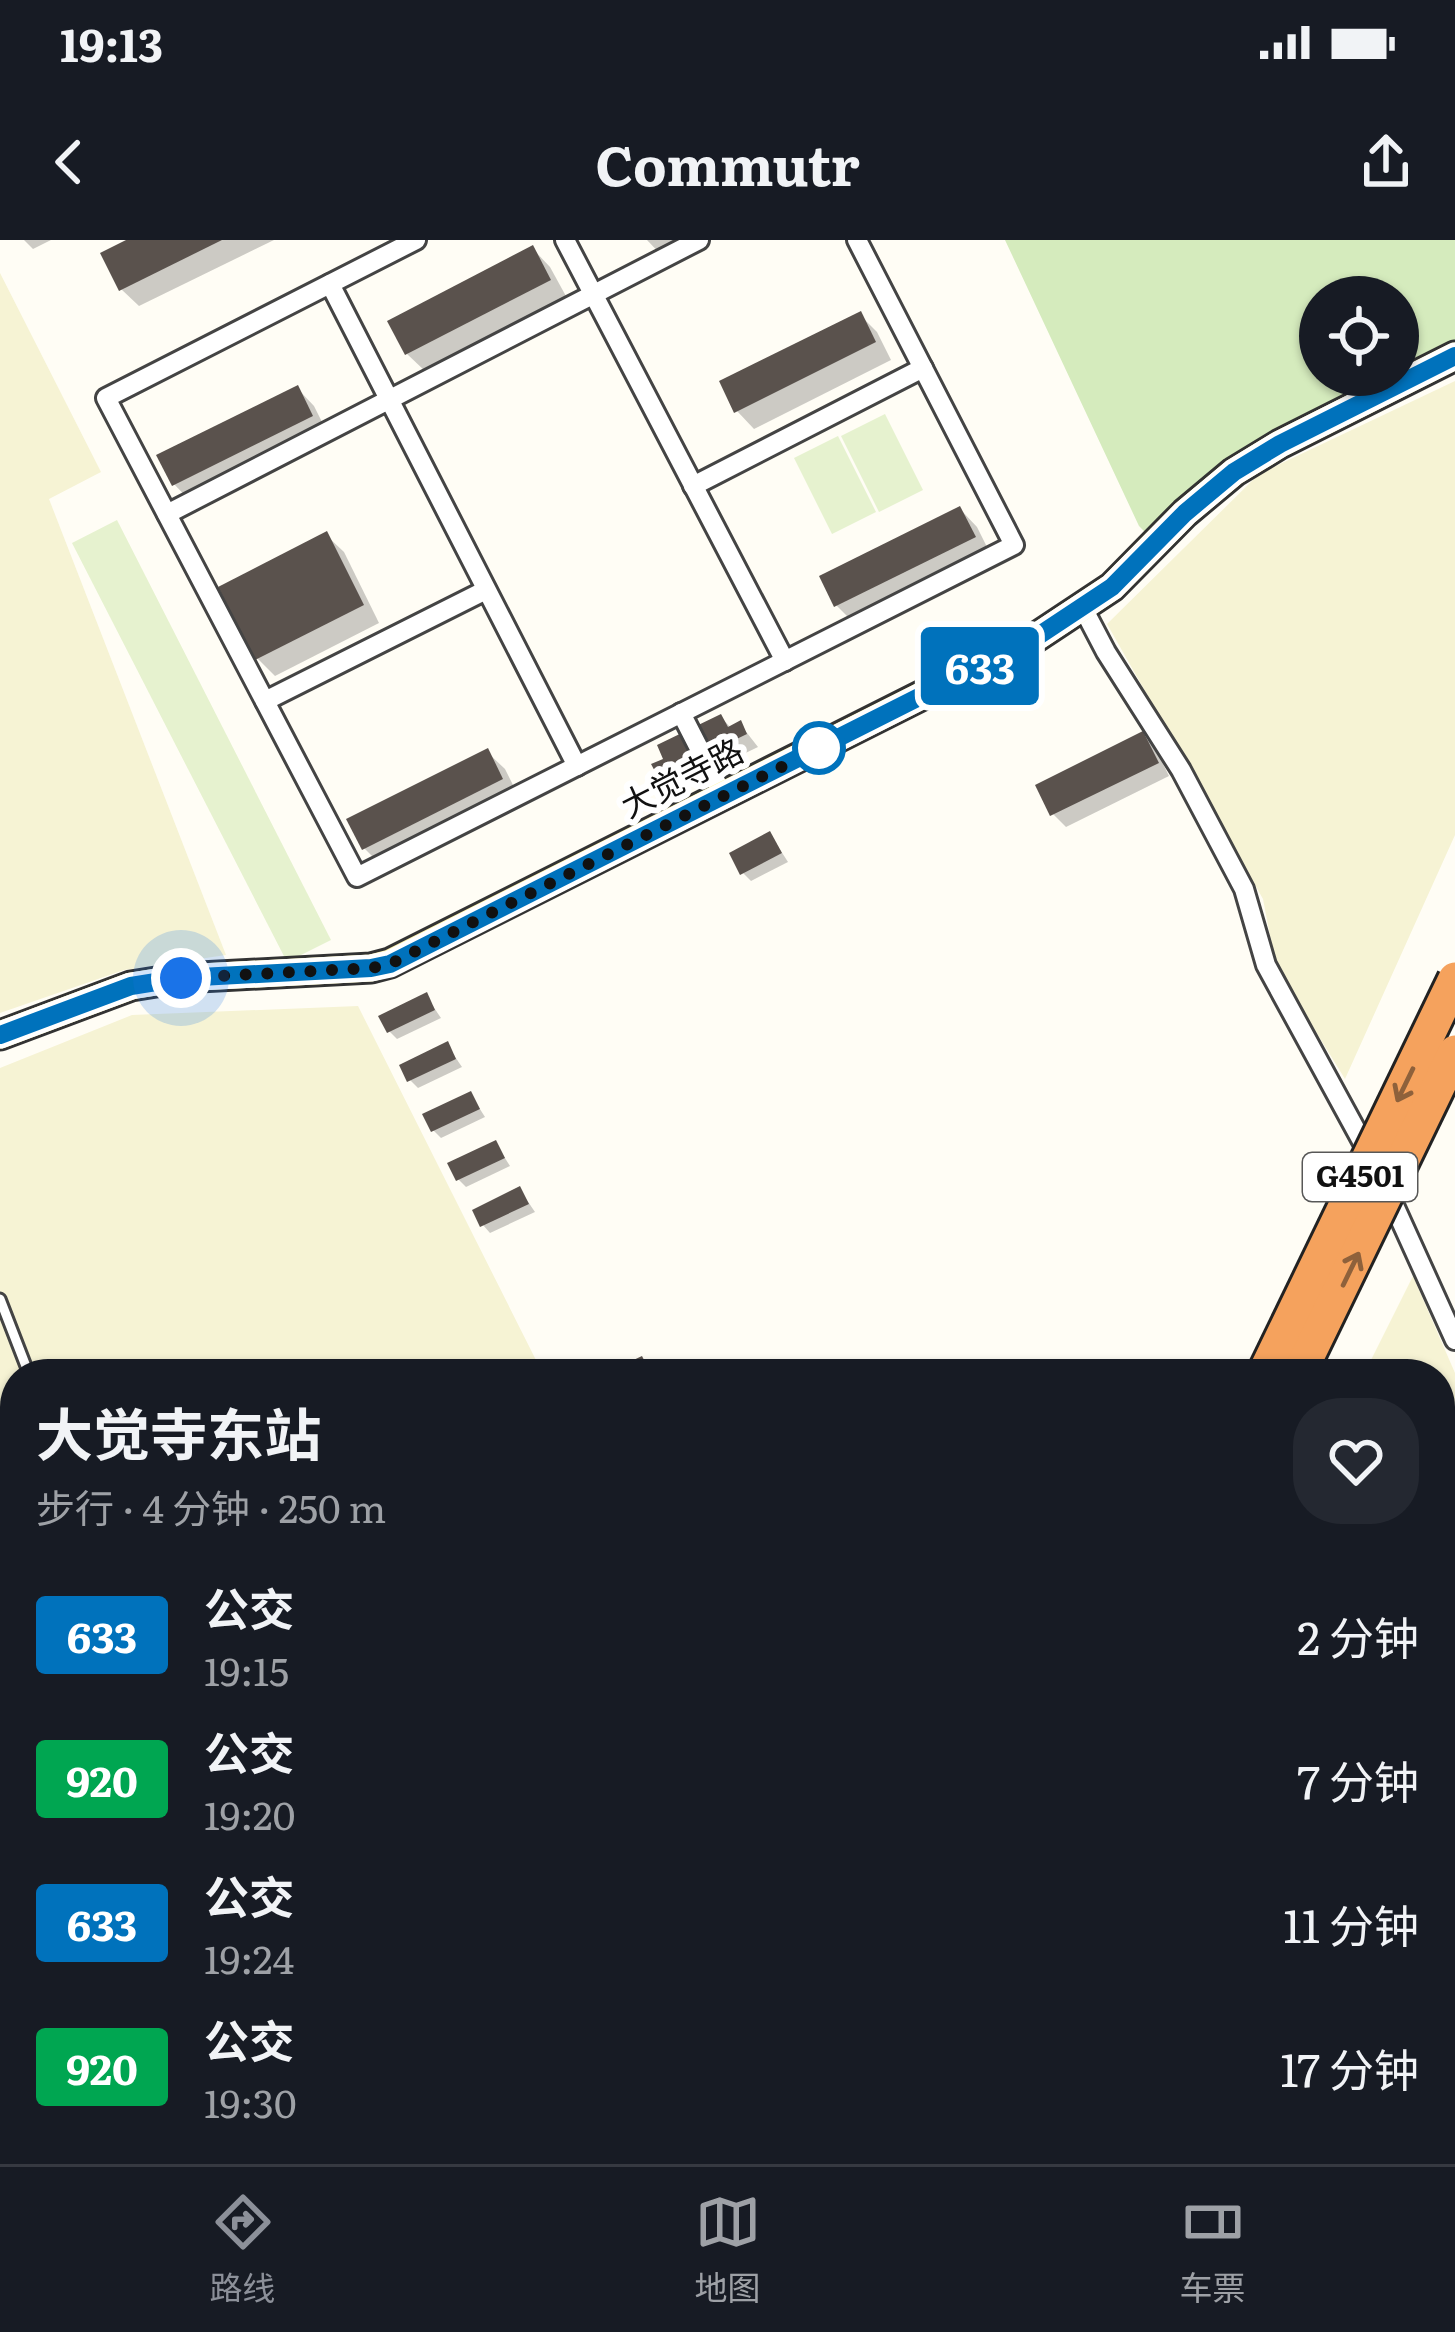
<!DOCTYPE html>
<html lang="zh">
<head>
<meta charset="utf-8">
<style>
  :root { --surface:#171b24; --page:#242831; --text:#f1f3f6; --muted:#9ea1a6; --line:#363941; --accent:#8c9099 }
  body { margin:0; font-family:Literata,"Noto Sans SC",serif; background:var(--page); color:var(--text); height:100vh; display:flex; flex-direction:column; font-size:45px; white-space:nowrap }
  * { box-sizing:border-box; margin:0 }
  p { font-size:39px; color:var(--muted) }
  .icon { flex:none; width:66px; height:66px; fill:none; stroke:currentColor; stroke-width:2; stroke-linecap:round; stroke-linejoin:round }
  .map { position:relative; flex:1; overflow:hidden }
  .panel { position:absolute; left:0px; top:1119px; width:1455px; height:807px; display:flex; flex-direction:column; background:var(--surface); border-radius:48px 48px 0 0; box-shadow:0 3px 9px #0004 }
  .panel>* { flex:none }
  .badge { padding:0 24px; border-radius:9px; font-size:42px; line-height:78px }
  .controls { position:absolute; left:1299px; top:36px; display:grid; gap:24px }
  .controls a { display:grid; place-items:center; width:120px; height:120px; border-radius:50%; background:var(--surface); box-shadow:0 3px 9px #0004; font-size:60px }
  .you { position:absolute; width:60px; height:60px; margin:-30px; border:9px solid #fff; border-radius:50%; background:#1a73e8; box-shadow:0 0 0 18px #1a73e833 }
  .map>.badge { position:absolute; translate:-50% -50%; box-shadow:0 0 0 6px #fff }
  .round { display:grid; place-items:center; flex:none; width:126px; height:126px; border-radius:48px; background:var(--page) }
  .summary { display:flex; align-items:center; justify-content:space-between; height:204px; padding:0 36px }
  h1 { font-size:57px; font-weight:700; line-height:90px }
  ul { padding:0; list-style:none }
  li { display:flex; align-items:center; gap:36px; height:144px; padding:0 36px }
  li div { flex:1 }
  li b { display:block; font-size:45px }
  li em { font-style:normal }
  li .badge { min-width:132px; font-weight:700; text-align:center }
  .status { display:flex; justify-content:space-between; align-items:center; height:84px; padding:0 60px; background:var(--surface); direction:ltr }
  .status svg { height:33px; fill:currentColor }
  header { display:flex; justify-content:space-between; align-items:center; height:156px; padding:0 36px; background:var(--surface); font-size:54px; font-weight:700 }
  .tabs { display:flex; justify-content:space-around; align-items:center; height:168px; border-top:3px solid var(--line); background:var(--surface); font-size:33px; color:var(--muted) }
  .tabs a { display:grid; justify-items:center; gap:6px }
  .tabs .on { color:var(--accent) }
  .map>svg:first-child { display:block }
  .farmland { fill:#f6f3d4 }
  .green { fill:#d5ebbd }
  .pitch { fill:#e6f2cf }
  .shadow { fill:#0003 }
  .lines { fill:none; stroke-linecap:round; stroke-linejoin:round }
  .river { stroke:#b9e0f7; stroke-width:33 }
  .building { fill:#5a524d }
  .lane-casing { stroke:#444; stroke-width:15 }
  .street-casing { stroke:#444; stroke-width:24 }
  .secondary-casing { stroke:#333; stroke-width:33 }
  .highway-casing { stroke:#222; stroke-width:39 }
  .lane { stroke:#fff; stroke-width:9 }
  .street { stroke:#fff; stroke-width:18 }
  .secondary { stroke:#fff6b0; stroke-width:27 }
  .highway { stroke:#f5a25d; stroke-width:33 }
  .highway-bridge-casing { stroke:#222; stroke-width:39; stroke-linecap:butt }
  .highway-bridge { stroke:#f5a25d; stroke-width:33 }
  .oneway { stroke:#8e613b }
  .line-casing { stroke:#fff; stroke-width:27 }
  .line { stroke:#0072bc; stroke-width:18 }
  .walk { stroke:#111; stroke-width:12; stroke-dasharray:0 21.6 }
  .stop-dot { fill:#fff; stroke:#0072bc; stroke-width:6 }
  .labels { text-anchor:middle; stroke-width:12; stroke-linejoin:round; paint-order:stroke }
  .shield { fill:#fff; stroke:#585858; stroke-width:3 }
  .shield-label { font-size:30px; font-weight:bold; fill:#111 }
  .street-label { font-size:33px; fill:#111; stroke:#fff }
</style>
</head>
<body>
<div class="status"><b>19:13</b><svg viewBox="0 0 49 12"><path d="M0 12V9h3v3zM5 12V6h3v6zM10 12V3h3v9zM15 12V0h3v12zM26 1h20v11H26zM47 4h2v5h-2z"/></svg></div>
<header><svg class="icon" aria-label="back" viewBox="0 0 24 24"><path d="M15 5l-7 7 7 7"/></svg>Commutr<svg class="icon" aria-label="share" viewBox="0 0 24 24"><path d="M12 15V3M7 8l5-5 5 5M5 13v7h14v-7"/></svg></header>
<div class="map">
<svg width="1455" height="1924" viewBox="0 0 1455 1924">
  <rect width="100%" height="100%" fill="#fffdf5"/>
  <g class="farmland">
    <polygon points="0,33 101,232 49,259 226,715 124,730 0,773"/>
    <polygon points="1455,141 1455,595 1345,839 1276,727 1263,659 1107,384 1259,234"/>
    <polygon points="358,766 543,1134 15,1134 15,1503 0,1506 0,828 132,775"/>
    <polygon points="1413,1036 1455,1133 1455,1531 1440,1540 1440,1134 1364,1134"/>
    <polygon points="15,1558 15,1911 358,1911 341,1924 0,1924 0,1565"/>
    <polygon points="1447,1640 1455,1652 1455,1924 938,1924 944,1911 1440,1911 1440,1644"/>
  </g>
  <polygon class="green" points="1005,0 1455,0 1455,100 1398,130 1398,57 1320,57 1320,135 1388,135 1226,221 1145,292 1139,286"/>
  <g class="pitch">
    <polygon points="885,174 923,250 879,272 841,196"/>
    <polygon points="838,196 876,272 832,294 794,218"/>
    <polygon points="117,280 331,700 287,722 72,303"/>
  </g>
  <g class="shadow">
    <polygon points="24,0 51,0 33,9"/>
    <polygon points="133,0 274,0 139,66 121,49"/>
    <polygon points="647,0 705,0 666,20"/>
    <polygon points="533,9 550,27 567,58 425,131 407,114"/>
    <polygon points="860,75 877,92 891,120 754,189 737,171"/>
    <polygon points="297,148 314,166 328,194 191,262 174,244"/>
    <polygon points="960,269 977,287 991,315 854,383 837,366 823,337"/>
    <polygon points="326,295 344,312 379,383 275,436 257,418"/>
    <polygon points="721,477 731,488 740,484 758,507 673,548 660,536"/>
    <polygon points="1143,495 1155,508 1169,536 1066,587 1053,574"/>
    <polygon points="487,512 505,529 519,557 382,626 364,608"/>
    <polygon points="770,594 788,622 751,641 743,633"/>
    <polygon points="426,756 441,778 397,799 389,791"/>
    <polygon points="447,805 462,827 418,848 410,840"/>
    <polygon points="471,855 485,877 441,898 433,890"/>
    <polygon points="496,904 510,926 466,947 458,939"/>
    <polygon points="520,950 535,972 490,993 483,985"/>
  </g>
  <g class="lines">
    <g class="river">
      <polyline points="1440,1595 1455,1587"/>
      <polyline points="690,1924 719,1911"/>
    </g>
  </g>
  <g class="building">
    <polygon points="126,0 222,0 119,51 100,13"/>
    <polygon points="533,5 551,40 405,115 387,81"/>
    <polygon points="861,71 876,102 734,173 719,141"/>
    <polygon points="298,145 313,176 172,246 156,215"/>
    <polygon points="960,266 976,297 834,367 819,336"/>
    <polygon points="327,291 364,365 255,420 218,347"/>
    <polygon points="721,474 728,487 741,480 747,494 658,537 651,524 663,519 657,505"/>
    <polygon points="1143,491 1159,523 1050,576 1035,545"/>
    <polygon points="488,508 503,539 362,610 346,579"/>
    <polygon points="770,591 782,613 740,635 729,613"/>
    <polygon points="427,752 435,770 387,793 378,776"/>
    <polygon points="448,801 456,819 407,842 399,825"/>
    <polygon points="471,851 480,869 431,892 422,874"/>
    <polygon points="496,900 505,918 456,941 447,923"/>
    <polygon points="520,946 529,964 480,987 472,970"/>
    <polygon points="642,1116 651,1134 604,1134"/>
  </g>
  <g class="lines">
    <g class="lane-casing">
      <g id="lane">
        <polyline points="0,1059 29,1134"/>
        <polyline points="450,1911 460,1924"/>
      </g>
    </g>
    <g class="street-casing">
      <g id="street">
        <polyline points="416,0 106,158 357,637 1014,305 857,0"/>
        <polyline points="565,0 785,421"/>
        <polyline points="330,44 577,526"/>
        <polyline points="693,246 923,128"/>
        <polyline points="167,274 699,0"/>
        <polyline points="1083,368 1106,412 1181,530 1244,649 1266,725 1369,914"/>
        <polyline points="265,461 486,350"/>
        <polyline points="681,473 724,557"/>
        <polyline points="1387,950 1455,1100"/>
        <polyline points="1440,1551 1455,1542"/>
        <polyline points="572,1924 592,1911"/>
      </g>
    </g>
    <g class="secondary-casing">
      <polyline id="secondary" points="0,795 131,746 181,738 371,728 390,723 1032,400 1112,347 1185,273 1234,232 1280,204 1455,116"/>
    </g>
    <g class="highway-casing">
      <g id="highway">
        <polyline points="841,1924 848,1911"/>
        <polyline points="885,1924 892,1911"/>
      </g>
    </g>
    <use href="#lane" class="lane"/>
    <use href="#street" class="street"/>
    <use href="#secondary" class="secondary"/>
    <use href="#highway" class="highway"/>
    <g class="highway-bridge-casing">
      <g id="highway-bridge">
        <polyline points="1264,1134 1455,739"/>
        <polyline points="1299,1134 1455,812"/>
      </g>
    </g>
    <use href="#highway-bridge" class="highway-bridge"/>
  </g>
  <defs><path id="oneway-shaft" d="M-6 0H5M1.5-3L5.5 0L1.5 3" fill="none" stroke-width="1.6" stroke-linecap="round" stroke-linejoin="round" transform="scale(3)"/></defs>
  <g class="oneway">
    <use href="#oneway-shaft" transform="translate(1405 845) rotate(116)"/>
    <use href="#oneway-shaft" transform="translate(1351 1029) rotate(-64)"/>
  </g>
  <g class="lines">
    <g class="line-casing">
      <polyline id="line" points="0,795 131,746 181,738 371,728 390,724 1032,400 1112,347 1185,273 1234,232 1280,204 1455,116"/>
    </g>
    <use href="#line" class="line"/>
    <polyline class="walk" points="181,738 371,728 390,724 819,508"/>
  </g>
  <circle class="stop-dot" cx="819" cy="508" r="24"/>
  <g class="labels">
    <rect class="shield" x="1303" y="913" width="114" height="48" rx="9"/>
    <g class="shield-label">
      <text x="1360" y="947">G4501</text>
    </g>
    <g class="street-label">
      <text transform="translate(682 538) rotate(-27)" y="12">大觉寺路</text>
    </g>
  </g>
</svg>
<div class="controls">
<a><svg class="icon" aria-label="locate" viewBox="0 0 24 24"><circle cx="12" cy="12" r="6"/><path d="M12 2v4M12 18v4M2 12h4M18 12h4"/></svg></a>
</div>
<div class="you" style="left:181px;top:738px"></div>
<b class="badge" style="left:980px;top:426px;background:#0072bc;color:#fff">633</b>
<section class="panel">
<div class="summary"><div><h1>大觉寺东站</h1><p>步行 · 4 分钟 · 250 m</p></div><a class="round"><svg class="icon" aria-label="heart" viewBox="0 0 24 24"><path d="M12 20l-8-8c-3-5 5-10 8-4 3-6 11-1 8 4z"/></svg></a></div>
<ul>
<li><span class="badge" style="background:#0072bc;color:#fff">633</span><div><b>公交</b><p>19:15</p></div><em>2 分钟</em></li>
<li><span class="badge" style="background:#00a651;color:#fff">920</span><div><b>公交</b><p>19:20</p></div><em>7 分钟</em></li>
<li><span class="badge" style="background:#0072bc;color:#fff">633</span><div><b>公交</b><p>19:24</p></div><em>11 分钟</em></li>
<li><span class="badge" style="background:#00a651;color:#fff">920</span><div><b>公交</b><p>19:30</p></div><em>17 分钟</em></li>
</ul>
</section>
</div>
<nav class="tabs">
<a class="on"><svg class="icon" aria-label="directions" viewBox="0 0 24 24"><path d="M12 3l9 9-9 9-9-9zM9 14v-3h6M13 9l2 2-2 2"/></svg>路线</a>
<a><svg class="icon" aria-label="map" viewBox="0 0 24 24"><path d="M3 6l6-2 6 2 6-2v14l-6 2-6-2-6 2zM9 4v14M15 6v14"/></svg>地图</a>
<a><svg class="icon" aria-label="tickets" viewBox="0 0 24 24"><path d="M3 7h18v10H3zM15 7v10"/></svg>车票</a>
</nav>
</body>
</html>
